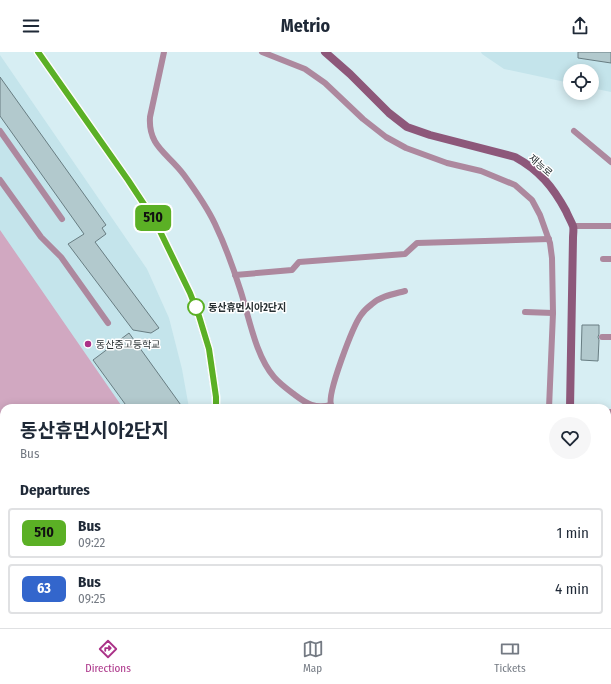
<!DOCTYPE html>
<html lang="en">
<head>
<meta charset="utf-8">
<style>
  :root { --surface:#fff; --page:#f6f6f7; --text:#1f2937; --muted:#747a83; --line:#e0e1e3; --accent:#ab3288 }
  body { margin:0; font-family:"Fira Sans Condensed","Noto Sans KR",sans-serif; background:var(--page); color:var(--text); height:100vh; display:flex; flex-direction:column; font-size:15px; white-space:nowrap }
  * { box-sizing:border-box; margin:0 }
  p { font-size:13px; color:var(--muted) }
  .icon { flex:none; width:22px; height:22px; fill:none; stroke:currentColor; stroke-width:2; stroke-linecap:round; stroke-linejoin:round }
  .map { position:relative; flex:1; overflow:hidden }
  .drawer { position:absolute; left:0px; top:352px; width:611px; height:224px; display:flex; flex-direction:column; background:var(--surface); border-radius:12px 12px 0 0; box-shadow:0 2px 10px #0003 }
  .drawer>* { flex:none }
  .badge { padding:0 8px; border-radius:6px; font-size:14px; line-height:26px }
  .tools { position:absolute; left:563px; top:12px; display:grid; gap:8px }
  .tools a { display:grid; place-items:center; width:36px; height:36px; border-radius:50%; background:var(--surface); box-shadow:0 2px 10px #0003; font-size:20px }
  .map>.badge { position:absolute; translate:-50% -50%; box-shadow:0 0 0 2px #fff }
  h2 { padding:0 20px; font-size:15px; line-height:36px }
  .round { display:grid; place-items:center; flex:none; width:42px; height:42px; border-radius:21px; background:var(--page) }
  .overview { display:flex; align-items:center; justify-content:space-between; height:68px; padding:0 20px }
  h1 { font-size:19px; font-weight:700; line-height:30px }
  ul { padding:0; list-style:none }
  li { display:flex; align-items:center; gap:12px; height:50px; margin:0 8px 6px; padding:0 12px; border:2px solid var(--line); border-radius:4px }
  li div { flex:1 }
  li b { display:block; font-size:15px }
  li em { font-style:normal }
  li .badge { min-width:44px; font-weight:700; text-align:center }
  header { display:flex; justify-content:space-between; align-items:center; height:52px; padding:0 20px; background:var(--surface); font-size:18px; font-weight:700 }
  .dock { display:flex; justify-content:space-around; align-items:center; height:56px; border-top:1px solid var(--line); background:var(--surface); font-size:11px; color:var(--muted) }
  .dock a { display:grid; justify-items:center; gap:2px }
  .dock .selected { color:var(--accent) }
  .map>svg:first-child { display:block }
  .built { fill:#c4e4eb }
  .green { fill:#d1a8c1 }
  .building { fill:#b2c9cd; stroke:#687d82 }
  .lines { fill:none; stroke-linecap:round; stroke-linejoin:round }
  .lane { stroke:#ad889e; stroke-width:6 }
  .street { stroke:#ad889e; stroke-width:8 }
  .secondary { stroke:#8d587a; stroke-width:8 }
  .line-casing { stroke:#fff; stroke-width:9 }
  .line { stroke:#5bb025; stroke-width:6 }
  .stop-dot { fill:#fff; stroke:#5bb025; stroke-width:2 }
  .poi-dot { fill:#ab3288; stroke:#fff; stroke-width:1.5 }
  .labels { text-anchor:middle; stroke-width:3; stroke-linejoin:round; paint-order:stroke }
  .street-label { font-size:10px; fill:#262f31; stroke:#fff }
  .stop-label { font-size:10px; font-weight:bold; fill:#262f31; stroke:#fff; text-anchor:start }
  .poi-label { font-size:10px; fill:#262f31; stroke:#fff; text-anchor:start }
</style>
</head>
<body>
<header><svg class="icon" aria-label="menu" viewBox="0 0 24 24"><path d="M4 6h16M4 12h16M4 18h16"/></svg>Metrio<svg class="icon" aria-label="share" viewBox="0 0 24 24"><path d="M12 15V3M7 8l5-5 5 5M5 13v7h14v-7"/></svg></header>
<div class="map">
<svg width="611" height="576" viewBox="0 0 611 576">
  <rect width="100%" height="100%" fill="#d7eef3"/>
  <g class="built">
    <polygon points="481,0 611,0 611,40 592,36 592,19 570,19 570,31 504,17 482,2"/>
    <polygon points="0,3 147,217 169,266 182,317 189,356 4,356 4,552 0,555"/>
  </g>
  <polygon class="green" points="0,178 123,356 4,356 4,524 0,525"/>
  <g class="building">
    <polygon points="578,0 611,0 611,11 578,6"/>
    <polygon points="0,25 106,173 102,176 106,182 95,190 159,276 151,281 133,278 68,192 84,182 0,64"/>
    <polygon points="582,273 599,273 599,282 598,285 599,288 598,309 581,308"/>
    <polygon points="129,281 183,356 128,356 93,308"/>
  </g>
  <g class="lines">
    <g class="lane">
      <path d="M 164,0 L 150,65 C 148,95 168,101 184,123 C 195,138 207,155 215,172 C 225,193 233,215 240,237 C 249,264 255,303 274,325 C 280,332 287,337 295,343 C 307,352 315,357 331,353"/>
      <polyline points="262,0 305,17 325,31 363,67 386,85 406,96 447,111 481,119 515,133 532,148 540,163 550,191 552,206 553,261 549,356"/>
      <polyline points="0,79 62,167"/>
      <polyline points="574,79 611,110"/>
      <polyline points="0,128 41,185 61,205 108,271"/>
      <polyline points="573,174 611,174"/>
      <polyline points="603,207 611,207"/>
      <polyline points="235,223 292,218 299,210 405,202 417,191 549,187"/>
      <polyline points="525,260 553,261"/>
      <polyline points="602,285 611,285"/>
      <path d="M 333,355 C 332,355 331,354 331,353 C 327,341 353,274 361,263 C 363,260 368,255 372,252 C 381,244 394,242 405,239"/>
      <polyline points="607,360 611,360"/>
      <polyline points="607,430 611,431"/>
    </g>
    <polyline class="street" points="295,576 296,572"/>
    <g class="secondary">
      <polyline points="38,0 128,128 155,169 190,241 199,264 209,297 216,345 216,356"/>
      <path d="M 325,0 L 350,22 L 389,61 L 407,75 L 430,83 L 515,105 C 539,118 553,135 566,159 C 568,164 571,169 573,174 C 574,177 573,182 573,186 L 570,356"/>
      <polyline points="170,576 172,572"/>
      <polyline points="418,576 424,572"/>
    </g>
  </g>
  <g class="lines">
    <g class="line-casing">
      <polyline id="line" points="38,0 128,128 155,169 190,241 199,264 209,297 216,345 216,356"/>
    </g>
    <use href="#line" class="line"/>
  </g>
  <circle class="stop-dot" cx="196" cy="255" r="8"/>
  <circle class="poi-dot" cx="88" cy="292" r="4"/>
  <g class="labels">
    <g class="street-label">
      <text transform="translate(541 113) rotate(41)" y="4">재능로</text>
    </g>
    <g class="stop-label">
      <text x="208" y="259">동산휴먼시아2단지</text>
    </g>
    <g class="poi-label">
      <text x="96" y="296">동산중고등학교</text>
    </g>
  </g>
</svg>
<div class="tools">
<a><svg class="icon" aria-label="locate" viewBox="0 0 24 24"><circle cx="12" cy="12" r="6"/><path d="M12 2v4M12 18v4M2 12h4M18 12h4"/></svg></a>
</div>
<b class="badge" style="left:153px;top:166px;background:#5bb025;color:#111">510</b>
<section class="drawer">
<div class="overview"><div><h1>동산휴먼시아2단지</h1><p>Bus</p></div><a class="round"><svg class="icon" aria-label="heart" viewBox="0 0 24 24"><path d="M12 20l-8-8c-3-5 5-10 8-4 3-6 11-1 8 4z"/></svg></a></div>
<h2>Departures</h2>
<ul>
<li><span class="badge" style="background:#5bb025;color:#111">510</span><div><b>Bus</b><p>09:22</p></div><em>1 min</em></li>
<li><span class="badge" style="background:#36c;color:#fff">63</span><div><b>Bus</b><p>09:25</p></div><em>4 min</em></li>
</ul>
</section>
</div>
<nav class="dock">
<a class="selected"><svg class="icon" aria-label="directions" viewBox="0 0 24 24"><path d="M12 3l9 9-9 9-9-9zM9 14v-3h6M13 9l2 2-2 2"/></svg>Directions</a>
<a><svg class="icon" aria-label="map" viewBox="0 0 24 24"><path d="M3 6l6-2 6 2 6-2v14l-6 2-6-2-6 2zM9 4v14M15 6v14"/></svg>Map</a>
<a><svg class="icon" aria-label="tickets" viewBox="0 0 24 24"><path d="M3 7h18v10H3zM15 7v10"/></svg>Tickets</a>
</nav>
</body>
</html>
